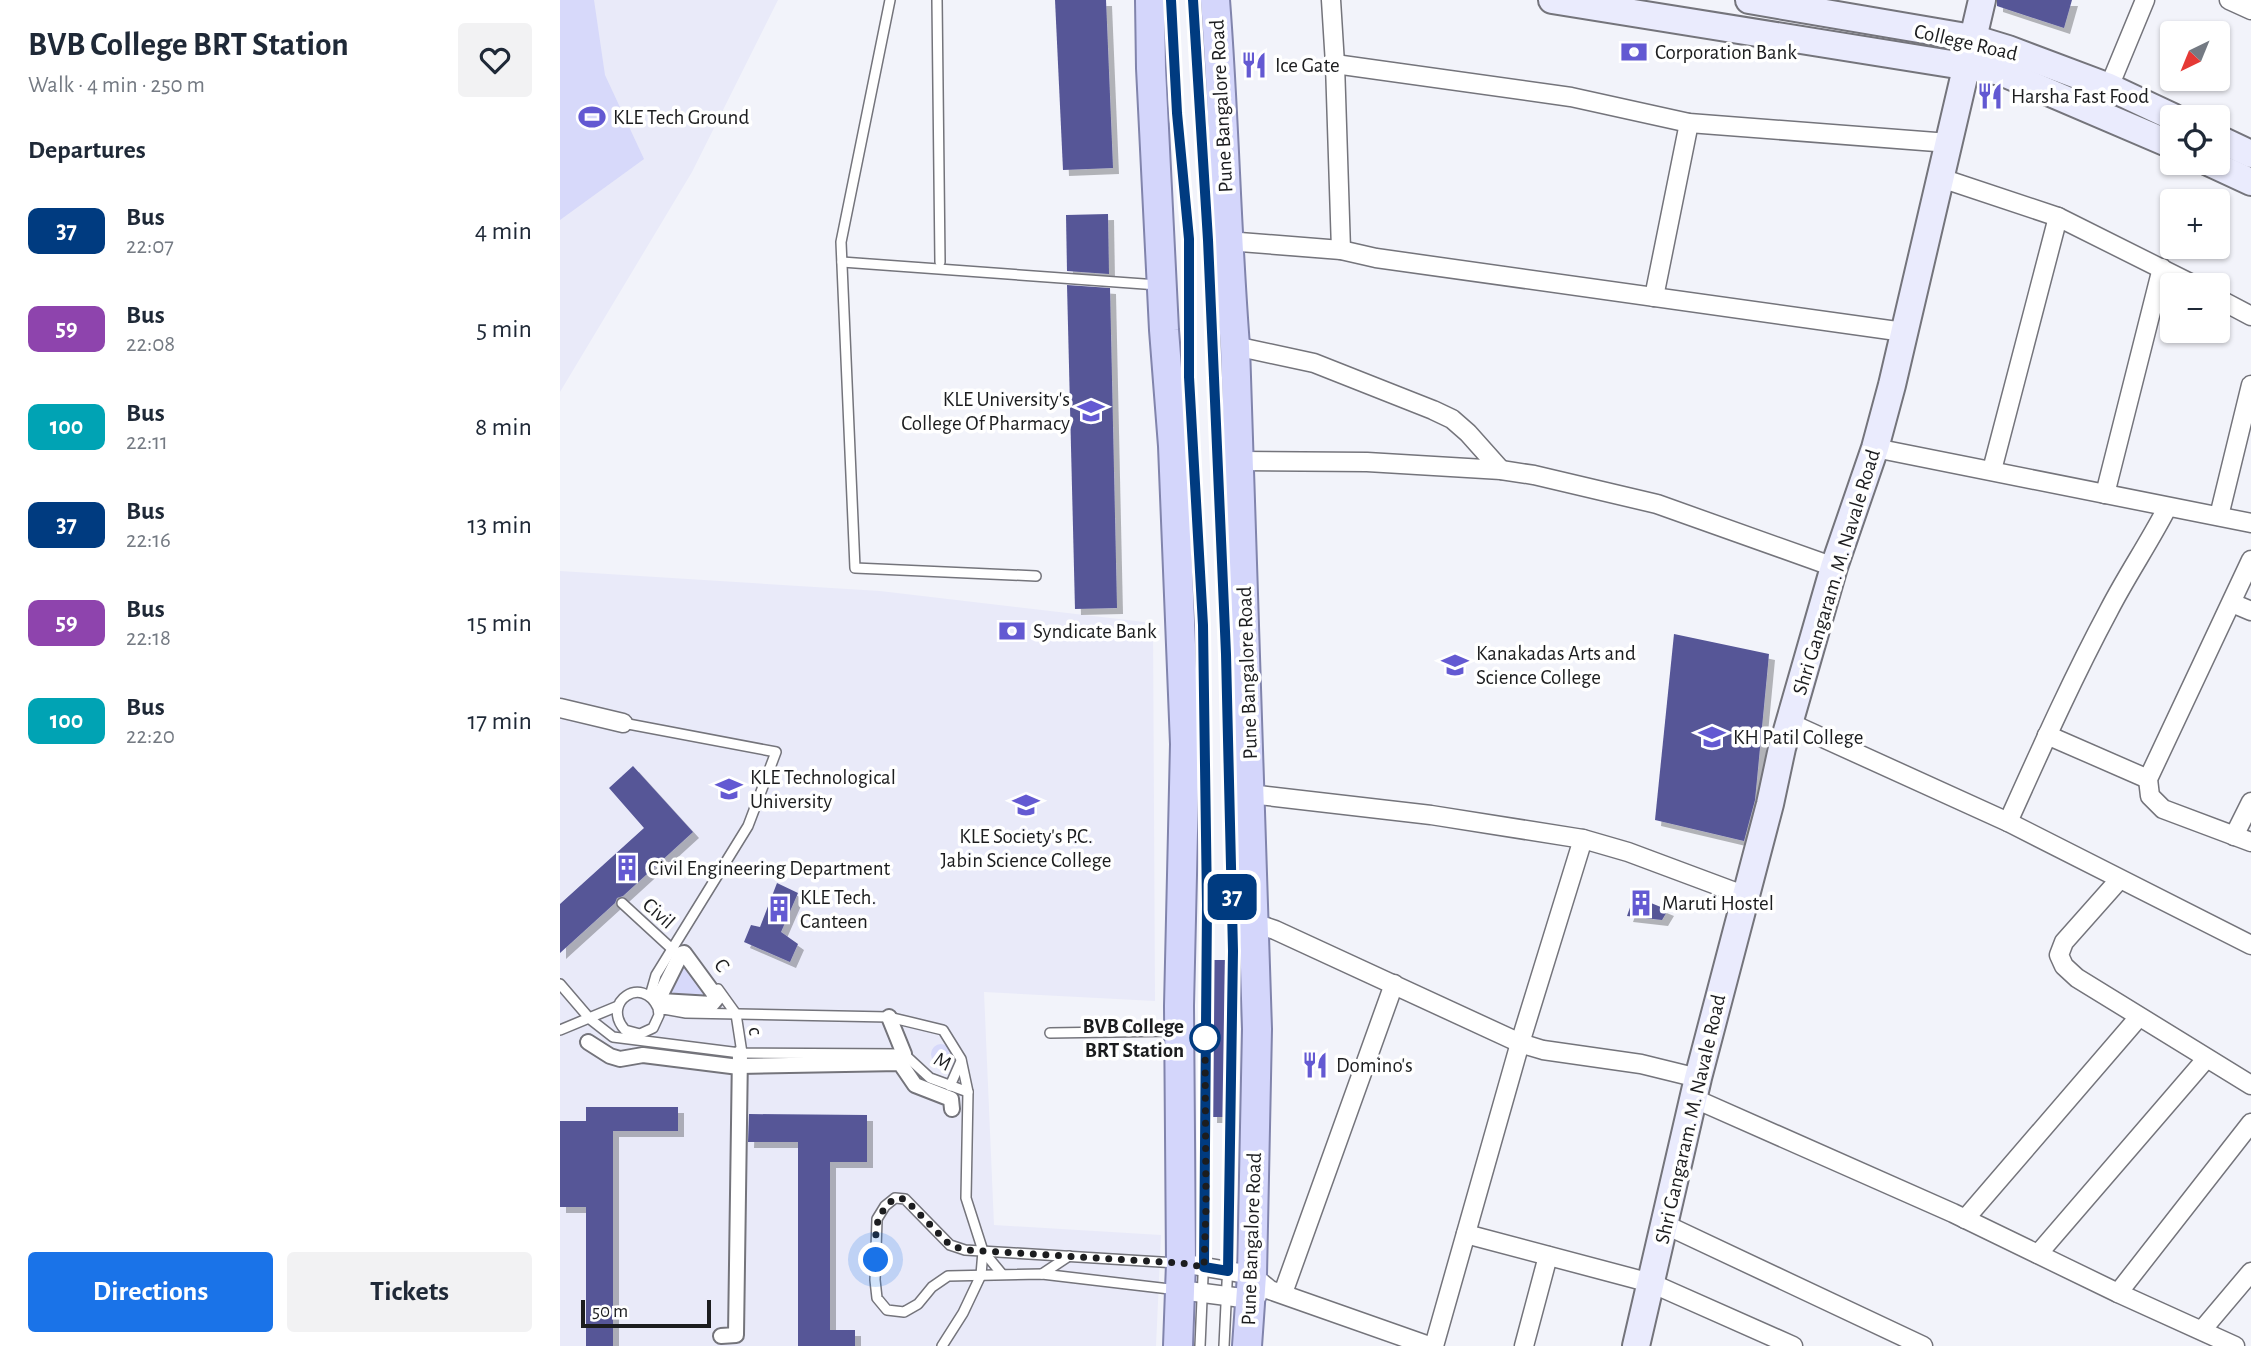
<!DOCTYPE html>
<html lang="en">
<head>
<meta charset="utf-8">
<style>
  :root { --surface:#fff; --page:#f2f2f3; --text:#1f2937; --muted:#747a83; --accent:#1a73e8 }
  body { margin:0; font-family:"Alegreya Sans",sans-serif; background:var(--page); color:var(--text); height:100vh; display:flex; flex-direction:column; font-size:26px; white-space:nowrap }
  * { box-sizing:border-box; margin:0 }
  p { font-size:23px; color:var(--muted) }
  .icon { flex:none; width:38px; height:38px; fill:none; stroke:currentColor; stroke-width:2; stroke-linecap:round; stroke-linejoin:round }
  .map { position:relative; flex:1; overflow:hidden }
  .side { display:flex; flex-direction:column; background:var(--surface); width:560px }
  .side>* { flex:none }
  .badge { padding:0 14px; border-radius:10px; font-size:24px; line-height:46px }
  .needle { width:46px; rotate:223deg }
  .tools { position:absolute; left:1600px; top:21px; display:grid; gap:14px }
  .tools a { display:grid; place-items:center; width:70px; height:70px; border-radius:7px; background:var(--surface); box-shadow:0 2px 5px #0004; font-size:35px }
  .scale { position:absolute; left:21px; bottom:18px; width:130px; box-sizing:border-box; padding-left:7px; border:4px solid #1c1d1f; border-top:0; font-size:19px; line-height:24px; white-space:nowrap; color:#1c1d1f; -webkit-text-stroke:5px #fff; paint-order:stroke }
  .you { position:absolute; width:35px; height:35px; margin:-18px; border:5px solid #fff; border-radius:50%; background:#1a73e8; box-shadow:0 0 0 10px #1a73e833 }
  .map>.badge { position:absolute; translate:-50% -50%; box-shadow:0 0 0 4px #fff }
  h2 { padding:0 28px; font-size:26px; line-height:63px }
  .round { display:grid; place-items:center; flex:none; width:74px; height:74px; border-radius:7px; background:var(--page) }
  .head { display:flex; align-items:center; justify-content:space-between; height:119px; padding:0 28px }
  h1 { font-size:33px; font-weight:600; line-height:52px }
  .action { display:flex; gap:14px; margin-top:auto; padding:14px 28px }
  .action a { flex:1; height:80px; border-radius:7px; background:var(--accent); color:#fff; font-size:28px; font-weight:600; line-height:80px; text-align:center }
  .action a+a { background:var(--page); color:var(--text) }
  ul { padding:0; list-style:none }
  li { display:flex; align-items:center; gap:21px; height:98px; padding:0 28px }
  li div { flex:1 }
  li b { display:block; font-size:26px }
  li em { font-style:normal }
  li .badge { min-width:77px; font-weight:700; text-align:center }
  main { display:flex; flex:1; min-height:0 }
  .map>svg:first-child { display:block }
  .built { fill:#e9eaf9 }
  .green { fill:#d7d9fa }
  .building { fill:#565697; filter:url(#shadow) }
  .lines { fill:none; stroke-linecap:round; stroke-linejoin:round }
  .service-casing { stroke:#74747b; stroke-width:12 }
  .pedestrian-casing { stroke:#74747b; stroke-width:18 }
  .minor-casing { stroke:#74747b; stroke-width:21 }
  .secondary-casing { stroke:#74747b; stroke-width:30 }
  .primary-casing { stroke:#8184ac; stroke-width:32 }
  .service { stroke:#fff; stroke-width:9 }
  .pedestrian { stroke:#fff; stroke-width:14 }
  .minor { stroke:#fff; stroke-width:18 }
  .secondary { stroke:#eaebfd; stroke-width:26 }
  .primary { stroke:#d4d6fb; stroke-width:28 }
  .line-casing { stroke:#fff; stroke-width:16 }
  .line { stroke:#003b80; stroke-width:10 }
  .walk { stroke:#1c1d1f; stroke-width:7; stroke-dasharray:0 12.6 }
  .stop-dot { fill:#fff; stroke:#003b80; stroke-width:3.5 }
  .labels { text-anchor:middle; stroke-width:7; stroke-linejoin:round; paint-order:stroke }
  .street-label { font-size:21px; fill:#1c1d1f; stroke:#fff }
  .poi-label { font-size:21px; fill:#1c1d1f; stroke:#fff; text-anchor:start }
  .stop-label { font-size:21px; font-weight:bold; fill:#1c1d1f; stroke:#fff; text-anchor:end }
</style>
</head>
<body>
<main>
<section class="side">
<div class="head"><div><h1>BVB College BRT Station</h1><p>Walk · 4 min · 250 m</p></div><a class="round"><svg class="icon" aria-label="heart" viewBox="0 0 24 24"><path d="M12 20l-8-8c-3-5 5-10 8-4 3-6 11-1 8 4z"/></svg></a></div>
<h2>Departures</h2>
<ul>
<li><span class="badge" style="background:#003b80;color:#fff">37</span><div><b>Bus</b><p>22:07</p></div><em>4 min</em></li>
<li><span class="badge" style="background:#8e44ad;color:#fff">59</span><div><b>Bus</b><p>22:08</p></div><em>5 min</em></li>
<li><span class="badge" style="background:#00a3b4;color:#fff">100</span><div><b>Bus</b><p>22:11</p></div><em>8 min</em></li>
<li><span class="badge" style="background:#003b80;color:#fff">37</span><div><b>Bus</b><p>22:16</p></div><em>13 min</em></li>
<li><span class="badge" style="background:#8e44ad;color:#fff">59</span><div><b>Bus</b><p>22:18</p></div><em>15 min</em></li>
<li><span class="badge" style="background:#00a3b4;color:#fff">100</span><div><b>Bus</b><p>22:20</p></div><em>17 min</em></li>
</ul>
<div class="action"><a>Directions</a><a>Tickets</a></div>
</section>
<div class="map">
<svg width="1691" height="1346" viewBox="0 0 1691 1346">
  <defs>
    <filter id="shadow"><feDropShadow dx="6" dy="6" stdDeviation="0" flood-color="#0004"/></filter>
  </defs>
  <rect width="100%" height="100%" fill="#f2f3fa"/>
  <g class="built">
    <polygon points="0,0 218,0 132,172 0,392"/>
    <polygon points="0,571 320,591 593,623 595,1001 424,992 434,1225 601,1235 596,1346 0,1346"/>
  </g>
  <g class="green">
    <polygon points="0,0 34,0 45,75 84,159 0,220"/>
    <polygon points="118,951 162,1001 161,1005 101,1005"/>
    <circle cx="381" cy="1054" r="10"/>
  </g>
  <g class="building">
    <polygon points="495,0 546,0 553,168 503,170"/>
    <polygon points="1437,0 1512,0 1504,28 1437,6"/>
    <polygon points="548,214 549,274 507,271 506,215"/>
    <polygon points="507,285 550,288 557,608 515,609"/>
    <polygon points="1114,634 1209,654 1195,800 1184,841 1095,820"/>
    <polygon points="73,766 133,832 63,896 57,898 55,903 0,953 0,904 84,828 49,788"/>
    <polygon points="217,883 238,893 221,932 238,944 230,962 184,942 191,925 200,927"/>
    <polygon points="1074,896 1108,910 1102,920 1067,916"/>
    <polygon points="653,960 665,960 664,1117 651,1117"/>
    <polygon points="26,1107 118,1107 118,1131 53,1131 53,1346 26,1346 26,1207 0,1207 0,1121 26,1121"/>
    <polygon points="189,1114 307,1115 307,1162 270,1162 270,1330 295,1330 295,1346 238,1346 238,1142 188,1142"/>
  </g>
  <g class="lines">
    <g class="service-casing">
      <g id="service">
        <polyline points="330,0 281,242 295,568 476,576"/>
        <polyline points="377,0 380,262"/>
        <polyline points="611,0 617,113 630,239 629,377 643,625 647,859 644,1115 646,1207 640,1346"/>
        <polyline points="633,0 642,124 661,528 672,878 670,1221 664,1346"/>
        <polyline points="282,262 598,285"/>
        <polyline points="63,723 216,752 188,826 96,975 90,996"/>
        <polyline points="62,903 112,949"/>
        <polyline points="0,984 30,1019 53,1037 180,1053 344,1054 370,1078 408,1092"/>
        <polyline points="158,989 176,1014 182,1053"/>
        <path d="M 98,1008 L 99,1015 L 93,1028 L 80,1034 L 65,1030 C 40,1002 83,974 98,1008 L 126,1013 L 329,1017 L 383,1030 L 401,1059 L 408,1092 L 406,1198 L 423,1251 L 421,1275 L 403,1313 L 382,1346"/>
        <polyline points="0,1030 58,1006"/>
        <polyline points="490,1033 617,1031"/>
        <polyline points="390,1086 401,1061"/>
        <polyline points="423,1251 442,1274"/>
        <polyline points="617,1263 405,1250 390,1245 345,1199 335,1198 325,1206 317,1219 315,1280 317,1298 327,1310 344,1312 358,1304 372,1287 388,1276 482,1274 618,1290"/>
        <polyline points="482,1274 509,1256"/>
      </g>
    </g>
    <g class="pedestrian-casing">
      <g id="pedestrian">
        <polygon points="124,953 157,998 152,1004 101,1001 99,998 121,954"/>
        <polyline points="329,1017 344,1054 340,1063"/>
        <polyline points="28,1042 50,1056 60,1059 83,1055 179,1067"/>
        <polyline points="180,1066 340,1063 355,1085 391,1099 392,1109"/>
        <polyline points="161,1336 176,1335 180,1053"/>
      </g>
    </g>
    <g class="minor-casing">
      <g id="minor">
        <polyline points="771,0 775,64 781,250"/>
        <polyline points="1669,0 1691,10"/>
        <polyline points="775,64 1011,97 1129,123 1389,143"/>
        <polyline points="1549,87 1585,0"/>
        <polyline points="1381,178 1498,217 1634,285"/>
        <polyline points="667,241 781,250 816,258 1344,332"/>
        <polyline points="1094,297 1129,123"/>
        <polyline points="1657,298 1691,316"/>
        <polyline points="675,346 754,363 873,410 892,419 908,433 941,470"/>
        <polyline points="1315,448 1691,523"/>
        <polyline points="679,461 807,462 941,470 974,475 1097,504 1274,567"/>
        <polyline points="1432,470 1498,217"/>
        <polyline points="1545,494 1602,268"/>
        <polyline points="1659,516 1691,385"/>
        <polyline points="1691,560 1588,779 1590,796 1603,809 1691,842"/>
        <polyline points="1672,603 1691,611"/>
        <polyline points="0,708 63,723"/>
        <polyline points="1230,723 1448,822 1691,945"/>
        <polyline points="1487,735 1588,779"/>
        <polyline points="690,794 871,815 1023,839 1068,852 1186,896"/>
        <path d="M 1448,822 C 1480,751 1512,679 1549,610 C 1567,575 1589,543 1607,508"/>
        <polyline points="1674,836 1691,802"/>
        <polyline points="1559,880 1504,942 1499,955 1504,966 1517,978 1691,1085"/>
        <polyline points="692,922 715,930 960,1043 983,1050 1081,1064 1138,1078"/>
        <polyline points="1133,1098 1393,1213 1558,1293 1675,1346"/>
        <polyline points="1405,1219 1579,1017"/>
        <polyline points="1104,1224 1363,1346"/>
        <polyline points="906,1234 1091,1283 1233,1346"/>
        <polyline points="1478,1254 1646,1059"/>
        <polyline points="621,1263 692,1275 710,1290 869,1346"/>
        <polyline points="620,1290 690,1299 697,1296"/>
        <polyline points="723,1293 834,984"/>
        <polyline points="1558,1293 1691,1123"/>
        <polyline points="1642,1330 1691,1272"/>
        <polyline points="874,1346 960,1043 1023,839"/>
        <polyline points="964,1346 988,1256"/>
      </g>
    </g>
    <g class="secondary-casing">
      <g id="secondary">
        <polyline points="992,0 1441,72 1612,145"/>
        <polyline points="1189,0 1412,38 1448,49 1549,87 1613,117"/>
        <polyline points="1657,138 1691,154"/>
        <polyline points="1650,163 1691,182"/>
        <polyline points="1076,1346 1138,1078 1210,804 1222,748 1274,567 1315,448 1332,385 1422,0"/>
      </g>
    </g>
    <g class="primary-casing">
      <g id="primary">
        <polyline points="590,0 591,68 604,330 613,446 625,744 619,1006 621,1263 618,1346"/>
        <path d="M 655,0 C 664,115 666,231 675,346 L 697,1029 L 692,1275 L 687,1346"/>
      </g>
    </g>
    <use href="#service" class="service"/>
    <use href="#pedestrian" class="pedestrian"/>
    <use href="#minor" class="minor"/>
    <use href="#secondary" class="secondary"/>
    <use href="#primary" class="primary"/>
  </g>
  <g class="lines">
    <g class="line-casing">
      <polyline id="line" points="611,0 617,113 629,239 629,377 643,625 647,905 644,1267 668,1271 673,951 666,654 648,240 633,0"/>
    </g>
    <use href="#line" class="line"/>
    <path class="walk" d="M 316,1260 C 316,1232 312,1217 335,1198 L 345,1199 L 390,1245 L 405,1250 L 621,1263 L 644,1267 L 646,1207 L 645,1034 L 645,1038"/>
  </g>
  <defs>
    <g id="bank-bare" transform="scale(2.1)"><path d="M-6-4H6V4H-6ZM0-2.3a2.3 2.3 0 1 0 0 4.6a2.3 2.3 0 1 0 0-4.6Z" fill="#6359d2" stroke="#fff" stroke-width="2.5" paint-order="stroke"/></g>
    <g id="restaurant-bare" transform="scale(2.1)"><path d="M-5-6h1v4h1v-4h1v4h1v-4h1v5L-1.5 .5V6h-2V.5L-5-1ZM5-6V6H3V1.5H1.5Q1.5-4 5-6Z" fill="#6359d2" stroke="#fff" stroke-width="2.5" paint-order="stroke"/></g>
    <g id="stadium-bare" transform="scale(2.1)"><path d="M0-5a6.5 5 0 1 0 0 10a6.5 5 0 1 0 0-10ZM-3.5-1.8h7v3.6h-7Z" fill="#6359d2" stroke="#fff" stroke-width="2.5" paint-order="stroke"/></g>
    <g id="university-bare" transform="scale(2.1)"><path d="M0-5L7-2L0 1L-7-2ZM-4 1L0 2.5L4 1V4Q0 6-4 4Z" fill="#6359d2" stroke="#fff" stroke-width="2.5" paint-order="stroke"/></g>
    <g id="building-bare" transform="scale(2.1)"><path d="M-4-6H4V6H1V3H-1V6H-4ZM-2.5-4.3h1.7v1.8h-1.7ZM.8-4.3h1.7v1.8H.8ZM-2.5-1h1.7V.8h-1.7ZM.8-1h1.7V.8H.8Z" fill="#6359d2" stroke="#fff" stroke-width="2.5" paint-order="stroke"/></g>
  </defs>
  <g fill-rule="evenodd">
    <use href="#bank-bare" x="1074" y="52"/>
    <use href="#restaurant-bare" x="694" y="65"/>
    <use href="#restaurant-bare" x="1430" y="96"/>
    <use href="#stadium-bare" x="32" y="117"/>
    <use href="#university-bare" x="531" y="411"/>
    <use href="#bank-bare" x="452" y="631"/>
    <use href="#university-bare" x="895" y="665"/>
    <use href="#university-bare" x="1152" y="737"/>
    <use href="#university-bare" x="169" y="789"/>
    <use href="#university-bare" x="466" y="805"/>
    <use href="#building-bare" x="67" y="868"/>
    <use href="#building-bare" x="1081" y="903"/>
    <use href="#building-bare" x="219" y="909"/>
    <use href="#restaurant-bare" x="755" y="1065"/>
  </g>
  <circle class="stop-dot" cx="645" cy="1038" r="14"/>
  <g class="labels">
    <g class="street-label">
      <text transform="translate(1406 42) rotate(13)" y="7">College Road</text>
      <text transform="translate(661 106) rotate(-93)" y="7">Pune Bangalore Road</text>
      <text transform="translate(1276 572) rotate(-73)" y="7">Shri Gangaram. M. Navale Road</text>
      <text transform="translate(687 673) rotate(-92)" y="7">Pune Bangalore Road</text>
      <text transform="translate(99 913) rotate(42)" y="7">Civil</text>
      <text transform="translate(162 965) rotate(54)" y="7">C</text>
      <text transform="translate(196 1031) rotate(81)" y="7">c</text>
      <text transform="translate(383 1061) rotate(30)" y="7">M</text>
      <text transform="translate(1130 1119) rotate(-77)" y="7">Shri Gangaram. M. Navale Road</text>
      <text transform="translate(691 1239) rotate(-88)" y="7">Pune Bangalore Road</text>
    </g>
    <g class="poi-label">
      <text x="1095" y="59">Corporation Bank</text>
      <text x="715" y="72">Ice Gate</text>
      <text x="1451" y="103">Harsha Fast Food</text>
      <text x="53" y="124">KLE Tech Ground</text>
      <text x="510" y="406" text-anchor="end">KLE University's<tspan x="510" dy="24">College Of Pharmacy</tspan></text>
      <text x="473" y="638">Syndicate Bank</text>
      <text x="916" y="660">Kanakadas Arts and<tspan x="916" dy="24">Science College</tspan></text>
      <text x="1173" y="744">KH Patil College</text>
      <text x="190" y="784">KLE Technological<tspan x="190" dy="24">University</tspan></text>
      <text x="466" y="843" text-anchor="middle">KLE Society's P.C.<tspan x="466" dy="24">Jabin Science College</tspan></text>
      <text x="88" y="875">Civil Engineering Department</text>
      <text x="240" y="904">KLE Tech.<tspan x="240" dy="24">Canteen</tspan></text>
      <text x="1102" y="910">Maruti Hostel</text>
      <text x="776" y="1072">Domino's</text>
    </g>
    <g class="stop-label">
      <text x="624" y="1033">BVB College<tspan x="624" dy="24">BRT Station</tspan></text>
    </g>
  </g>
</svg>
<div class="tools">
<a><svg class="needle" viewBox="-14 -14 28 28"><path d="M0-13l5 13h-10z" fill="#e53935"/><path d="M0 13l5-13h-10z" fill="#747a83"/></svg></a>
<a><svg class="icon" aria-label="locate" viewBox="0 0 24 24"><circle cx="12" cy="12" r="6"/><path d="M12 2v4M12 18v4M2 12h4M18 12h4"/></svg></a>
<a>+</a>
<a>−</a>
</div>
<div class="scale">50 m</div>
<div class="you" style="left:316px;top:1260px"></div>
<b class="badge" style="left:672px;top:897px;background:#003b80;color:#fff">37</b>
</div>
</main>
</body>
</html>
